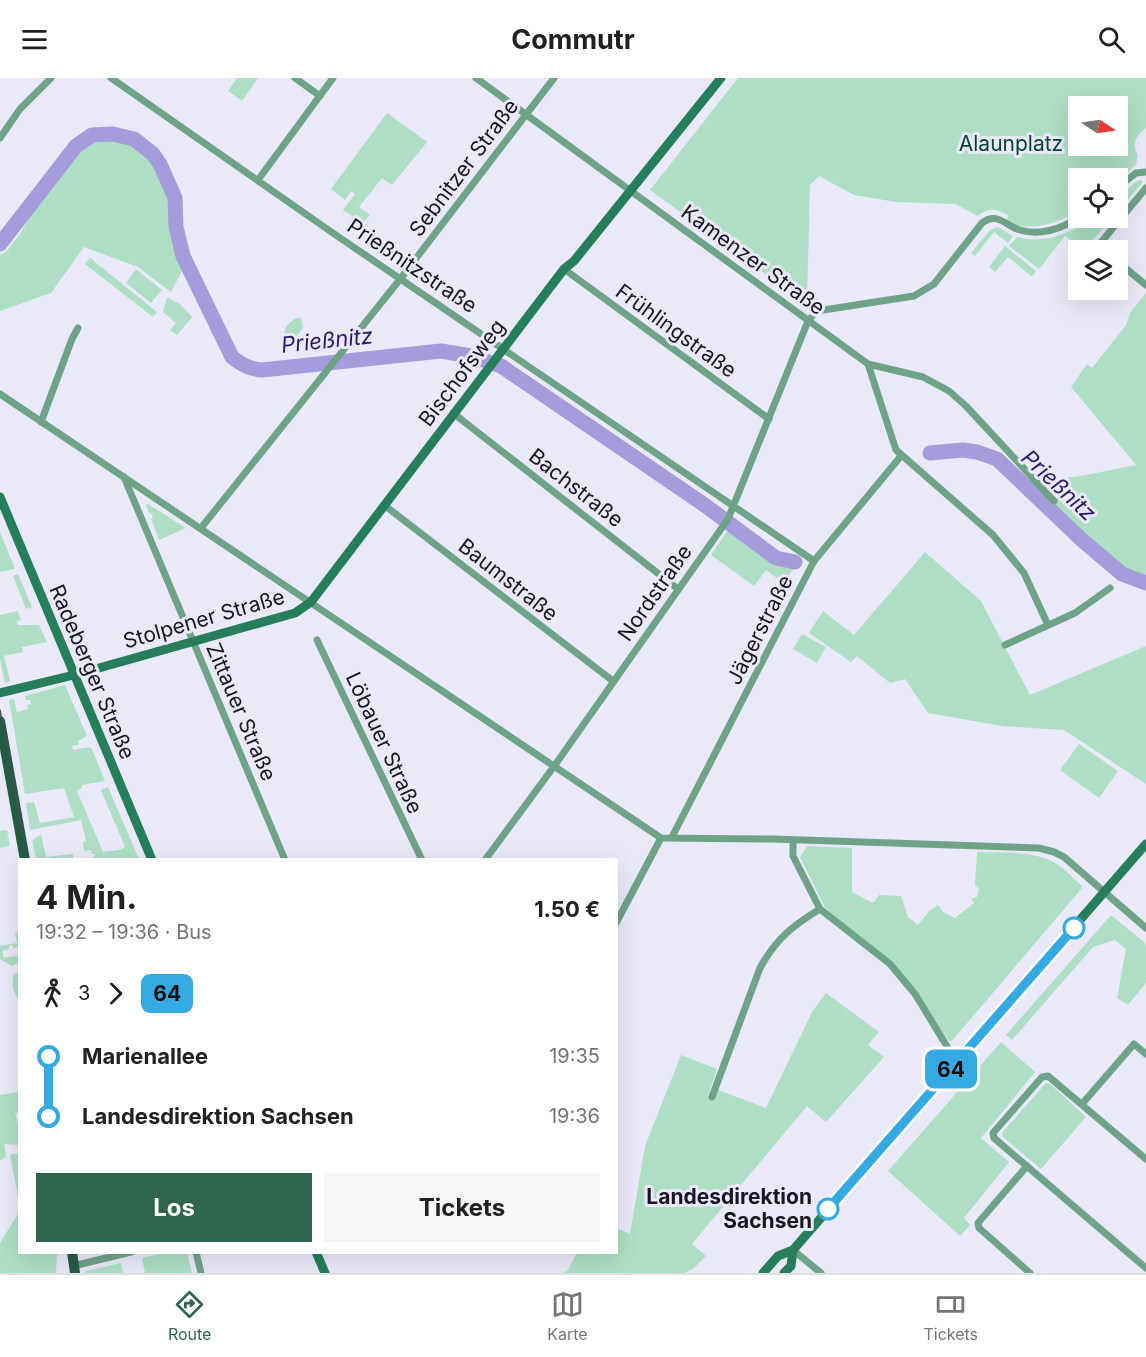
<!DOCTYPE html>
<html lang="de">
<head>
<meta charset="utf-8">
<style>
  :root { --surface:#fff; --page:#f6f6f6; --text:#202124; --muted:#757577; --line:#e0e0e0; --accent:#2e654c }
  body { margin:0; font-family:Inter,sans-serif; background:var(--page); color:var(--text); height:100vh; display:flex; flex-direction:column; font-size:22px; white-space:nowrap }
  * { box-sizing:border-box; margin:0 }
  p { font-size:20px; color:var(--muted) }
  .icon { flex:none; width:33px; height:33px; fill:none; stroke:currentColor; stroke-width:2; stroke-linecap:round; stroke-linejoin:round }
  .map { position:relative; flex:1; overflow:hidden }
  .sheet { position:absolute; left:18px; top:780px; width:600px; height:396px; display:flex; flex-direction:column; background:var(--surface); border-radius:0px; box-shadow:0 6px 24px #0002 }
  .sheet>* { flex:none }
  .badge { padding:0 12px; border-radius:9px; font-size:21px; line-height:39px }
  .needle { width:39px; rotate:103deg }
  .tools { position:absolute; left:1068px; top:18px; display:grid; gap:12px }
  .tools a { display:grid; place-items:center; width:60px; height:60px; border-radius:0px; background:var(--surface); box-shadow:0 6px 24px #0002; font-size:30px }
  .map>.badge { position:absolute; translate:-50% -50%; box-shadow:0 0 0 3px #fff }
  .legs { display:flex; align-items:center; gap:9px; height:66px; padding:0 18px; font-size:20px }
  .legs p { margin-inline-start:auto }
  .overview { display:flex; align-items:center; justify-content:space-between; height:102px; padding:0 18px }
  h1 { font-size:33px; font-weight:700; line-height:45px }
  .button { display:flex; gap:12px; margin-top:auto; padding:12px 18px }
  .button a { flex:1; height:69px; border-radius:0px; background:var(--accent); color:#fff; font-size:24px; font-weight:700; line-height:69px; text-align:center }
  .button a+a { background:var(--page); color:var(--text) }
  ul { padding:0 18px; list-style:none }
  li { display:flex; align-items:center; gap:21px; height:60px; font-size:22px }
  li i { display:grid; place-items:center; width:9px; height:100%; margin:0 8px; background:currentColor }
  li i::after { content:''; width:15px; height:15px; margin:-8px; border:4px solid; border-radius:50%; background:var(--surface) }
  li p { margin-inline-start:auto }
  li:first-child i { background:linear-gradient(#0000 50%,currentColor 0) }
  li:last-child i { background:linear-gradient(currentColor 50%,#0000 0) }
  header { display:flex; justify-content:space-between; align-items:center; height:78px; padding:0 18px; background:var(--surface); font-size:27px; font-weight:700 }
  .tabs { display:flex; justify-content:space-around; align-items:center; height:84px; border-top:2px solid var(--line); background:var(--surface); font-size:16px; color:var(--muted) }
  .tabs a { display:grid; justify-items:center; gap:3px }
  .tabs .active { color:var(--accent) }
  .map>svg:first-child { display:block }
  .green { fill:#aedfc5; fill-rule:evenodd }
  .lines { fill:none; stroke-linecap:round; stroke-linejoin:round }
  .river { stroke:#a49cdb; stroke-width:15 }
  .street { stroke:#6fa388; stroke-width:7 }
  .secondary { stroke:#267f5a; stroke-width:9 }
  .primary { stroke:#215d43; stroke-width:10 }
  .tram { stroke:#4b4a55; stroke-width:1.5 }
  .line-1-casing { stroke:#fff; stroke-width:14 }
  .line-1 { stroke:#35a9e1; stroke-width:9 }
  .stop-1-dot { fill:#fff; stroke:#35a9e1; stroke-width:3 }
  .labels { text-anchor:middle; stroke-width:6; stroke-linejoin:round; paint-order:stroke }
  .park-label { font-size:21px; fill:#08452e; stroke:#eae9fa }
  .street-label { font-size:21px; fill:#181721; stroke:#eae9fa }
  .stop-label { font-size:21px; font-weight:bold; fill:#181721; stroke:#eae9fa; text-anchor:end }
  .water-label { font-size:22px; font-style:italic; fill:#2e1a62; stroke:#eae9fa }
</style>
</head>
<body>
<header><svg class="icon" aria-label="menu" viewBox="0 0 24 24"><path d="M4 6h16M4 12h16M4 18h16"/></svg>Commutr<svg class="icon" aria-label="search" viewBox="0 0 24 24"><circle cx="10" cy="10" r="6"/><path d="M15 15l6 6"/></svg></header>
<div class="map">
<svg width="1146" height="1195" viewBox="0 0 1146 1195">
  <rect width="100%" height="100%" fill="#eae9fa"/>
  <g class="green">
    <polygon points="237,0 258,0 242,23 228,13"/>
    <path d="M 738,0 L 1146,0 L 1146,50 C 1138,55 1130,67 1138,76 L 1136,87 L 1118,103 L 1118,100 L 1078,100 L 1078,132 C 1059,146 1029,155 1007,143 L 1008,137 C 996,131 989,129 978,138 L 955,126 L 896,124 L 854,117 L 819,98 L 810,107 L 807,224 L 804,224 L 650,112 ZM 1078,28 L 1118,28 L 1118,68 L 1078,68 Z"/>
    <polygon points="387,35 427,64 392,107 382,100 359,129 370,137 363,145 343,132 355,116 351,113 345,122 331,111"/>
    <polygon points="95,57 115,58 134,63 148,74 164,102 172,122 173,148 183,191 171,214 138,189 84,169 51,215 0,233 0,177 7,173 19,157 43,118 79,68"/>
    <polygon points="1142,102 1142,105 1118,133 1118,119 1137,103"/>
    <path d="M 1092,140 L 1112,140 L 1084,172 L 1065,158 L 1039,191 L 1009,168 L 1017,159 C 1045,166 1069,156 1092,140 Z"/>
    <polygon points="998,149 1013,158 1008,165 994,154 975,178 971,175 990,152"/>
    <polygon points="1005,168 1036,193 1032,199 1008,179 995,194 989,189"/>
    <polygon points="90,180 157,234 153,239 85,186"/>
    <polygon points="136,191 162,212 151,225 126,205"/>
    <polygon points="1146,215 1146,510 1116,498 1044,431 1060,418 1045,402 1081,398 1136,387 1071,309 1087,286 1092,290 1126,247 1130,235"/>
    <polygon points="167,219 180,226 192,239 177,257 170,252 176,245 163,234"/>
    <path d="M 296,240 L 301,240 L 303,250 L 294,261 L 286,261 C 281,252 288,245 296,240 Z"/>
    <polygon points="148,426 186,450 159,462 151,441 153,440 151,435 149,435 146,427"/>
    <polygon points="728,452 774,484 796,487 796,489 791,494 785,506 766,492 754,508 711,477"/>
    <polygon points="0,454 15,491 0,494"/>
    <polygon points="925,474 981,523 1030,617 1146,568 1146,706 1064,652 1002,648 928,635 905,601 890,605 857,578 851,584 809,555 823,533 854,557"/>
    <polygon points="18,496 32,529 26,531 13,498"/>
    <polygon points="18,533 21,542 17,543 18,547 39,547 47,564 22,569 23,574 4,578 10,603 5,605 0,581 0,537"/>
    <polygon points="802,556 826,569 817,585 793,571"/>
    <polygon points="65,607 87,658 78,663 79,667 72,668 73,672 91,669 105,703 82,707 82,710 77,713 103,774 119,772 125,769 101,712 108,709 139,781 93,781 95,776 92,776 91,772 84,773 83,764 86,763 81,742 30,752 26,725 34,724 40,745 74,739 64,710 25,716 9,622 14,621 17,634 28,631 27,627 31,626 30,622 26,622 25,618"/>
    <polygon points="1079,666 1118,693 1099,720 1060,692"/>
    <polygon points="7,752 10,768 0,770 0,753"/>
    <polygon points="41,756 46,779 73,776 73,781 36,781 32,763"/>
    <path d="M 807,768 L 852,770 L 852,814 L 871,824 L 874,824 L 879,817 L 901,818 L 908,839 L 918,847 L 930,832 L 938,827 L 943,834 L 955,840 L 974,825 L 971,821 L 977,819 L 979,811 L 975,807 L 977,774 C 1002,775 1035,772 1057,786 C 1066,792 1074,801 1082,808 L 1082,810 L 952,963 L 949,963 L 892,884 L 837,841 L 824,828 L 800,779 Z"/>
    <polygon points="1111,837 1145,865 1146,868 1146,905 1128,927 1117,920 1126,871 1115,862 1093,869 1012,962 1006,957"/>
    <polygon points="19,851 19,869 13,870 12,867 9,868 9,871 2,873 4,880 19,877 19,884 12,888 0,881 0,868 17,865 15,855 19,854"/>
    <path d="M 19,894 L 20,894 L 19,922 C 13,914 11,906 14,896 Z"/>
    <polygon points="826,915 879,954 868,967 884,979 826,1044 807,1028 692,1166 706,1178 693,1191 685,1195 562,1195 567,1193 577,1175 616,1174 617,1150 630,1156 645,1068 681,977 717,991 708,1018 715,1020 718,1012 766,1030 812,934"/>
    <polygon points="1001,964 1035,994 981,1060 1009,1084 964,1140 970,1147 960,1158 888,1093"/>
    <polygon points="1049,1005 1086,1039 1041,1091 1003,1059 1002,1055 1045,1006"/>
    <polygon points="19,1014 19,1034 15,1035 19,1051 19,1067 4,1066 6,1079 0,1083 0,1017"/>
    <polygon points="19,1075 20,1075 19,1124 10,1077"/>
    <polygon points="19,1134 20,1174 57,1175 56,1195 0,1195 0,1165"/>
    <polygon points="164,1175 187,1175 192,1195 145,1195 142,1180"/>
    <polygon points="121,1185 123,1195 85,1195 85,1193"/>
  </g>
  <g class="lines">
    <g class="river">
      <path d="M 0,166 L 76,68 L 92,57 L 113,56 L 134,61 L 153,76 L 160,86 L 175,120 L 176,149 L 183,178 L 232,279 C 242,287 250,291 262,292 L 441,273 L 471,278 L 501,288 L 706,428 L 776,480 L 795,484"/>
      <polyline points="930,375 963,372 977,374 997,381 1082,462 1122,496 1146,505"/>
    </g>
    <g class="street">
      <polyline points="111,0 330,153 814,483"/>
      <polyline points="295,0 320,18"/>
      <polyline points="476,0 868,286 923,299 949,313 966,328 1054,423"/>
      <polyline points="0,60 20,31 51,0"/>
      <polyline points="258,102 333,0"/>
      <polyline points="1118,109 1136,95 1146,94"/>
      <polyline points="1103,172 1098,168 1146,110"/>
      <polyline points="1118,184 1146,207"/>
      <polyline points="564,191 769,341"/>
      <polyline points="868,286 896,372 993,457 1024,495 1048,547"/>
      <polyline points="0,316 661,760 773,761 1039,770 1054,774 1064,779 1146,850"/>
      <polyline points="453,335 678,511"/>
      <polyline points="41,344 72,261 78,250"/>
      <polyline points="124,399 285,782"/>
      <polyline points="384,427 613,603"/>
      <polyline points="201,450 401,200 554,0"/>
      <polyline points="317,562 422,782"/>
      <polyline points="1005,567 1075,535 1110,510"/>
      <polyline points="672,759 814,483 901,378"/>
      <polyline points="793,762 793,778 820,831 890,886 915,916 948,970 958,982"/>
      <path d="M 485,782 L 555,687 L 728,441 L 808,243 L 817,233 L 914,218 L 934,206 L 982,145 C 997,133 1006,148 1020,152 C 1039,158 1063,151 1078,139"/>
      <polyline points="616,845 661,760"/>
      <path d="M 712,1019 L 760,890 C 776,861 792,848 820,831"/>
      <polyline points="1082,1026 1134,966 1146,976"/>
      <polyline points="1146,1081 1048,998 1042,999 993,1055 994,1060 1146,1190"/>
      <polyline points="1027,1088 978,1145 979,1150 1030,1195"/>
      <polyline points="793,1172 821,1195"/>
      <polyline points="196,1174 201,1195"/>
      <polyline points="73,1188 131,1174"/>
    </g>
    <g class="secondary">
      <polyline points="0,419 152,782"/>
      <polyline points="0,615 74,597 295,535 311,524 564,191 574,183 721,0"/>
      <polyline points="316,1174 325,1195"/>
      <polyline points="763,1195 778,1178 793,1172 1146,766"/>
      <polyline points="784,1195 791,1188 793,1172"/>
    </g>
    <g class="primary">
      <polyline points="0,643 25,782"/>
      <polyline points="72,1174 75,1195"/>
    </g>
    <g class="tram">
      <polyline points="0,632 27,782"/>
      <polyline points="74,1174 75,1195"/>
    </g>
  </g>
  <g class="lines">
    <g class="line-1-casing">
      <polyline id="line-1" points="828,1131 1074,850"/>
    </g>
    <use href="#line-1" class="line-1"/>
  </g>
  <g class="stop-1-dot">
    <circle cx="1074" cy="850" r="10"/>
    <circle cx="828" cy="1131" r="10"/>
  </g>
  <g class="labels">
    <g class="park-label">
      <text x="1011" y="73">Alaunplatz</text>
    </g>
    <g class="street-label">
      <text transform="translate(464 90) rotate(-53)" y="7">Sebnitzer Straße</text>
      <text transform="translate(753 182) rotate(36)" y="7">Kamenzer Straße</text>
      <text transform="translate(412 188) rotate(34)" y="7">Prießnitzstraße</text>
      <text transform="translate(676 253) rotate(36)" y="7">Frühlingstraße</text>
      <text transform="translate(462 295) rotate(-53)" y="7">Bischofsweg</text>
      <text transform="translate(576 410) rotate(38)" y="7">Bachstraße</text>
      <text transform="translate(508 502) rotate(38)" y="7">Baumstraße</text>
      <text transform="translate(655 515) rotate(-55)" y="7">Nordstraße</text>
      <text transform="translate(204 541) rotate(-16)" y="7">Stolpener Straße</text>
      <text transform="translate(760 552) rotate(-63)" y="7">Jägerstraße</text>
      <text transform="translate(92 594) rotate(67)" y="7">Radeberger Straße</text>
      <text transform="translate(241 634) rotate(67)" y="7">Zittauer Straße</text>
      <text transform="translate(384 665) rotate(65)" y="7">Löbauer Straße</text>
    </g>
    <g class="stop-label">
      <text x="812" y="1126">Landesdirektion<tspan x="812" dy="24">Sachsen</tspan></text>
    </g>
    <g class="water-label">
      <text transform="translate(327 262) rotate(-6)" y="8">Prießnitz</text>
      <text transform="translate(1059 407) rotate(43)" y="8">Prießnitz</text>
    </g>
  </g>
</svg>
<div class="tools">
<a><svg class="needle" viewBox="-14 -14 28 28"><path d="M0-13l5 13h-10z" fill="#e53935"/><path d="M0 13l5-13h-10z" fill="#757577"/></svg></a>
<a><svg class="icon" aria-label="locate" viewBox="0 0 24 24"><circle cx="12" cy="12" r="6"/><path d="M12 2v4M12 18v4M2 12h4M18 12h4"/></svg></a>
<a><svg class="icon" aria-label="layers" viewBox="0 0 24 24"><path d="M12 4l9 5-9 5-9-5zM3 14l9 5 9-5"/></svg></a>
</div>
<b class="badge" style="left:951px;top:991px;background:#35a9e1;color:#111">64</b>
<section class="sheet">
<div class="overview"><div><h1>4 Min.</h1><p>19:32 – 19:36 · Bus</p></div><b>1.50 €</b></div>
<div class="legs"><svg class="icon" aria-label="walk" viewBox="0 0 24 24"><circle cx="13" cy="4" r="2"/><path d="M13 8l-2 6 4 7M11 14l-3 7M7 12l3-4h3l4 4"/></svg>3<svg class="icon" aria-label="forward" viewBox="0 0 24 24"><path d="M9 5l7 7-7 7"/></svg><b class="badge" style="background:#35a9e1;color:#111">64</b></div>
<ul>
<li><i style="color:#35a9e1"></i><b>Marienallee</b><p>19:35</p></li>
<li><i style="color:#35a9e1"></i><b>Landesdirektion Sachsen</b><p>19:36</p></li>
</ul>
<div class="button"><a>Los</a><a>Tickets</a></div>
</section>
</div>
<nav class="tabs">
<a class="active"><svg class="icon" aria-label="directions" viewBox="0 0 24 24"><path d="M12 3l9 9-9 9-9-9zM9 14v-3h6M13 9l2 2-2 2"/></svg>Route</a>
<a><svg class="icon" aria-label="map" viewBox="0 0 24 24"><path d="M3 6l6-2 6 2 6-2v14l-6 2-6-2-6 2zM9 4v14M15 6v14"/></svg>Karte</a>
<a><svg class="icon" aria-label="tickets" viewBox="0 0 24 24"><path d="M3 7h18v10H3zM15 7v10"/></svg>Tickets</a>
</nav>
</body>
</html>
